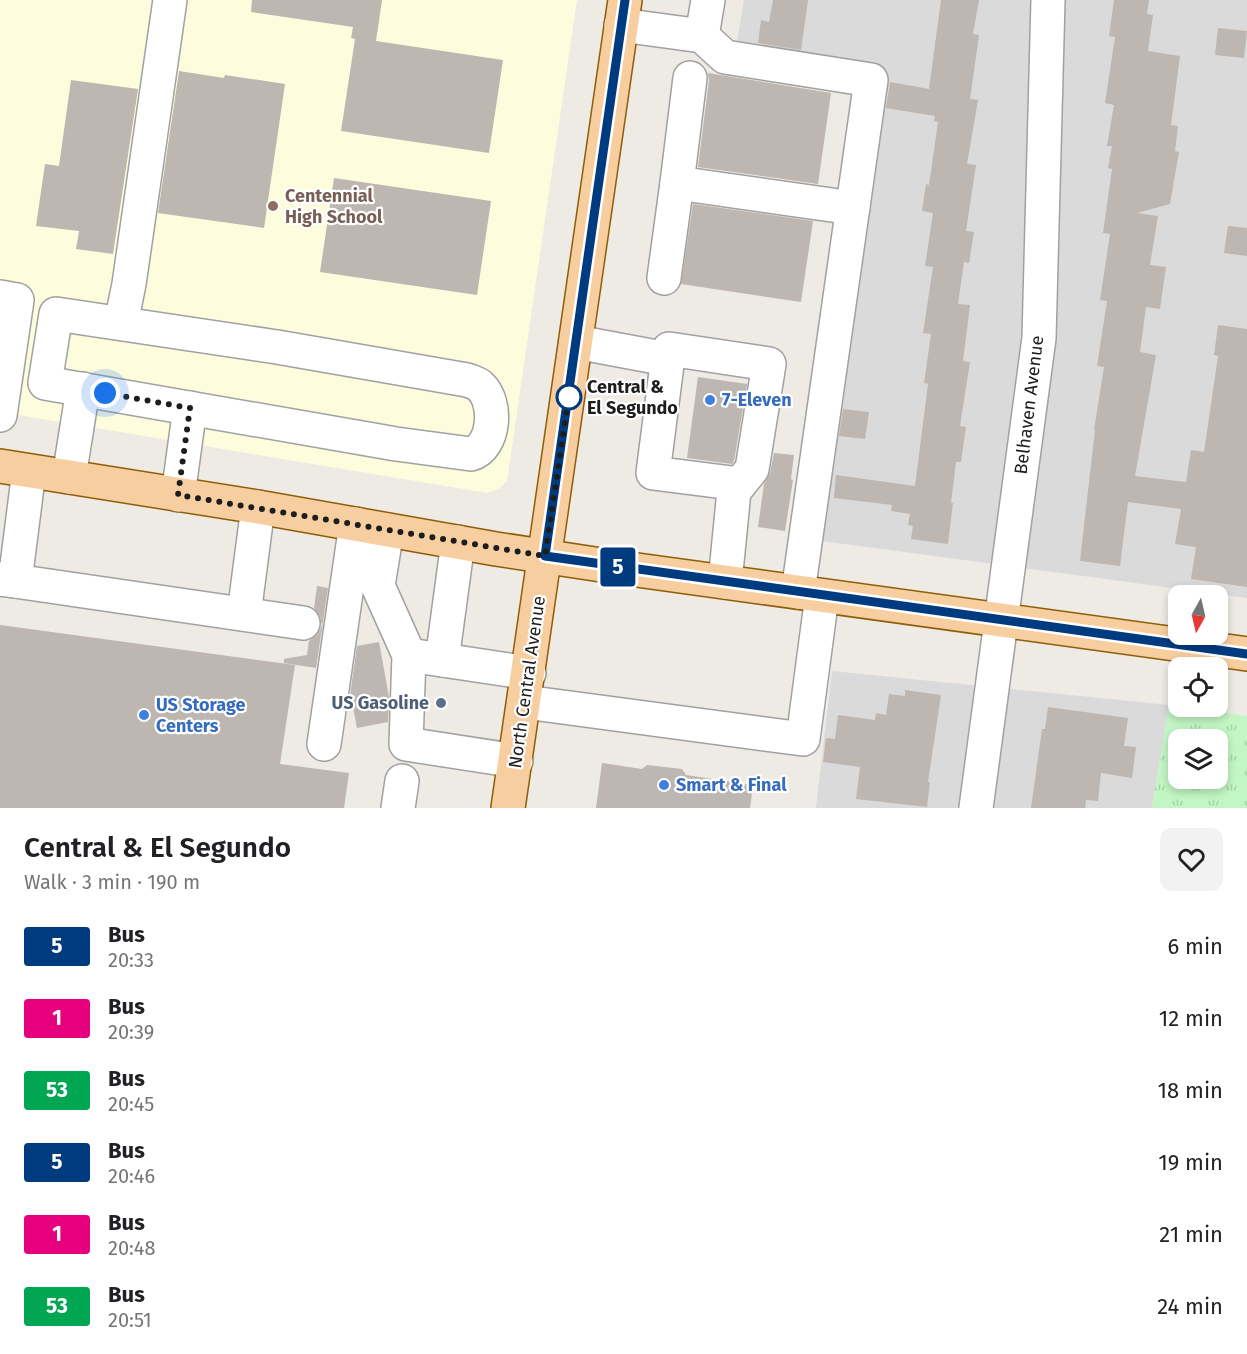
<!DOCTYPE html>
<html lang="en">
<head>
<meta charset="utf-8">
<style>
  :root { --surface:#fff; --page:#f2f2f2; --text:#202124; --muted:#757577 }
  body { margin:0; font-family:"Fira Sans",sans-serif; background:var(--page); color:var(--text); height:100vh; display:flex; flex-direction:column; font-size:22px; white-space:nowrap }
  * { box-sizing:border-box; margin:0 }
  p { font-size:20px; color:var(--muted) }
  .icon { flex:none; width:33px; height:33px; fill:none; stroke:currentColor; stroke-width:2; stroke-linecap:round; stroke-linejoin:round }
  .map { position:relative; height:808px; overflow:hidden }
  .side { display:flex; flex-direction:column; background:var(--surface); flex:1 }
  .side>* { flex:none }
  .badge { padding:0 12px; border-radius:4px; font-size:21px; line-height:39px }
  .needle { width:39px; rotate:188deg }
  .controls { position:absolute; left:1168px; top:585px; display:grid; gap:12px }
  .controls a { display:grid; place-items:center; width:60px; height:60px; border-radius:12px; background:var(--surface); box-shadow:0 3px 9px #0003; font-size:30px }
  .you { position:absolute; width:30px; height:30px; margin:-15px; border:4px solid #fff; border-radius:50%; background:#1a73e8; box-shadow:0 0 0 9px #1a73e833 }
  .map>.badge { position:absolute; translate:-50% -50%; box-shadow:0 0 0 3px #fff }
  .round { display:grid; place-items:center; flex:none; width:63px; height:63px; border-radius:12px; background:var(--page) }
  .summary { display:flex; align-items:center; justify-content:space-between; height:102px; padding:0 24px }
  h1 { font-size:28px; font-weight:600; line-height:45px }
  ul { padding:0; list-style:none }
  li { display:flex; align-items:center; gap:18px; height:72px; padding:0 24px }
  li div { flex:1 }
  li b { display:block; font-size:22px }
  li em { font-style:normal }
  li .badge { min-width:66px; font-weight:700; text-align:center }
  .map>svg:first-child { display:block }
  .residential { fill:#dbdada }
  .education { fill:#fdfcdd }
  .park { fill:url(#park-tufts); fill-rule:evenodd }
  .building { fill:#beb6b0 }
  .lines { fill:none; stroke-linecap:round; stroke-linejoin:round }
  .minor-casing { stroke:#a1a1a1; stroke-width:36 }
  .major-casing { stroke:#8f5d08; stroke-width:36 }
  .minor { stroke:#fff; stroke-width:33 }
  .major { stroke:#f7cea0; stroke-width:33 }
  .line-casing { stroke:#fff; stroke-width:14 }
  .line { stroke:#003b80; stroke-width:9 }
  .walk { stroke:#1d1d1d; stroke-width:6; stroke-dasharray:0 10.8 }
  .education-dot { fill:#8d6e63; stroke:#fff; stroke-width:2 }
  .stop-dot { fill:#fff; stroke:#003b80; stroke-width:3 }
  .shop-dot { fill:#3f7fe0; stroke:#fff; stroke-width:2 }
  .service-dot { fill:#5c6f8a; stroke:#fff; stroke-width:2 }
  .labels { text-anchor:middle; stroke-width:4.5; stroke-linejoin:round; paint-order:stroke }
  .education-label { font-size:18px; font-weight:bold; fill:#785e54; stroke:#fff; text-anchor:start }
  .stop-label { font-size:18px; font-weight:bold; fill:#1d1d1d; stroke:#fff; text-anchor:start }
  .shop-label { font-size:18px; font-weight:bold; fill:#366cbe; stroke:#fff; text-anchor:start }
  .street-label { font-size:18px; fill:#1d1d1d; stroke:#fff }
  .service-label { font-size:18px; font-weight:bold; fill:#4e5e75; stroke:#fff; text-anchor:end }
</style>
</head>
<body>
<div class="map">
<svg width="1247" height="808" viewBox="0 0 1247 808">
  <defs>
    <pattern id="park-tufts" width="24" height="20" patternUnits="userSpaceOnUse" patternTransform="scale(1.5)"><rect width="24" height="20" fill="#c2f6c4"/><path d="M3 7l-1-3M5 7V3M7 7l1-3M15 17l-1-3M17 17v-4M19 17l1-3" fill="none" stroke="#a6d2a8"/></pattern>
  </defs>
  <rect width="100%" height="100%" fill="#eeeae4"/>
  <g class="residential">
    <polygon points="744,0 1247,0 1247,598 815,540 877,71 736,47"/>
    <polygon points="832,671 1169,705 1152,808 816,808"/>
  </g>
  <polygon class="education" points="0,0 577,0 507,481 499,489 488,493 0,412"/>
  <path class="park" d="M 1169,705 L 1247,716 L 1247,808 L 1152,808 ZM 1179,740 L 1218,740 L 1218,778 L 1179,778 Z"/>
  <g class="building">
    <polygon points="252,0 382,0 376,41 503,60 489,153 341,131 355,39 351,38 353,27 251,12"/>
    <polygon points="773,0 808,0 801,50 758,43 761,20 769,22"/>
    <polygon points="941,0 979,0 973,34 979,35 970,99 978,100 967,164 976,165 966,231 974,232 969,263 964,262 958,304 970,305 963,361 970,362 960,426 966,427 961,462 956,462 951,503 953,503 948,544 911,539 913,526 908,525 910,514 891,511 892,505 834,498 836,475 915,486 928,384 924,383 931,334 923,333 933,267 925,266 933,213 922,211 926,184 929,185 938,122 934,121 935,116 886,108 890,82 929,89"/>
    <polygon points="1114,0 1149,0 1147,14 1153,15 1148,51 1180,56 1171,125 1178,126 1175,151 1179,152 1170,204 1137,213 1158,216 1150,265 1166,267 1160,309 1146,307 1140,352 1156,355 1135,476 1186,482 1191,450 1204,452 1218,356 1214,355 1218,325 1247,329 1247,587 1191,579 1196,547 1175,544 1181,509 1128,502 1120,566 1080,561 1095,430 1094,430 1104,367 1097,366 1107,301 1100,300 1110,234 1103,233 1112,169 1108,168 1112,146 1107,146 1114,105 1105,103 1115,37 1109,36"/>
    <polygon points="1218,28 1247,31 1244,58 1215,55"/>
    <polygon points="179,71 224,78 225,75 285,84 264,228 158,213"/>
    <polygon points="708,73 831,93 818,184 698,167 709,80"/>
    <polygon points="71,80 138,89 113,254 76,249 79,231 36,226 45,164 59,166"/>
    <polygon points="334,178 491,201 477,295 320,272"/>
    <polygon points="693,204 813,221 801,302 681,284"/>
    <polygon points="1228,226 1247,228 1247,256 1224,253"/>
    <polygon points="698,377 747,384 734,461 732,464 687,458"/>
    <polygon points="843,409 869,412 865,439 839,436"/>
    <polygon points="774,453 794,455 791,479 793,480 785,531 758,527 764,484 770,473"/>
    <polygon points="317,586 328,588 316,668 284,663 284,659 307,655 309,641 318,634 322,625 320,616 314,608"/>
    <polygon points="0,625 295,665 280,764 349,773 344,808 0,808"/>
    <polygon points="379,642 389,697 388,722 357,728 352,702 349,703 357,646"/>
    <polygon points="905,690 941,695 928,782 930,782 927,807 856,799 860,767 823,762 826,738 835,739 838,715 875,720 876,713 886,715 889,694 905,696"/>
    <polygon points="1048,707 1128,718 1124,746 1136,747 1132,778 1101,773 1098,801 1086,800 1085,808 1031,808 1042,729 1045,729"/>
    <polygon points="602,763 642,769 647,765 682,769 686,775 753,785 750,808 596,808"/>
  </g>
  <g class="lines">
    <g class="minor-casing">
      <g id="minor">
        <polyline points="621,25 702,36 708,0"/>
        <polyline points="702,36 725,57 871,80 798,592"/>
        <polyline points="677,183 690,78"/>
        <polyline points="664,278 677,183 853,208"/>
        <polyline points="0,297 17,300 0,415"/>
        <path d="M 56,314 L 277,347 L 467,380 C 472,382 477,383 480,386 C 498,402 495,447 471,454 L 396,444 L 45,383 Z"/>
        <polyline points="121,323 129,284 170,0"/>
        <polyline points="576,342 667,359"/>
        <polyline points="69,477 83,389"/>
        <polyline points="178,495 190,408"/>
        <polyline points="387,530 378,586 409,655 406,744 516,761"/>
        <polyline points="0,579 15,581 29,471"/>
        <polyline points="15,581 303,623"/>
        <polyline points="725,582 734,491 752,469 769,364 669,349 653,473 740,484"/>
        <polyline points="244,614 258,507"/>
        <polyline points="409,655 529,673"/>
        <polyline points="442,660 458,542"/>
        <polyline points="525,702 803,739 822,596"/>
        <polyline points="324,744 356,524"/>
        <polyline points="398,808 402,781"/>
        <polyline points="976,808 1039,338 1048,0"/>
      </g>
    </g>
    <g class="major-casing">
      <g id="major">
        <polyline points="0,466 258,507 496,549 608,566 1247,654"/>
        <polyline points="508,808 625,0"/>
      </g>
    </g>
    <use href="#minor" class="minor"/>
    <use href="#major" class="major"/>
  </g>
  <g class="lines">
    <g class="line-casing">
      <polyline id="line" points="625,0 545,556 1247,654"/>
    </g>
    <use href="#line" class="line"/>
    <polyline class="walk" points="105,393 190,408 178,495 545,556 570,389 569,397"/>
  </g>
  <circle class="education-dot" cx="273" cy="206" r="6"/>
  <circle class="stop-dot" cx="569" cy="397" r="12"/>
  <g class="shop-dot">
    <circle cx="710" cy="400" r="6"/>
    <circle cx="144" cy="715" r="6"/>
    <circle cx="664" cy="785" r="6"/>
  </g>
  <circle class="service-dot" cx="441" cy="703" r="6"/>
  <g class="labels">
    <g class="education-label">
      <text x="285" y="202">Centennial<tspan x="285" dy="21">High School</tspan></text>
    </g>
    <g class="stop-label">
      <text x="587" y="393">Central &amp;<tspan x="587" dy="21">El Segundo</tspan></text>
    </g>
    <g class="shop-label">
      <text x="722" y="406">7-Eleven</text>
      <text x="156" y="711">US Storage<tspan x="156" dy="21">Centers</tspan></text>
      <text x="676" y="791">Smart &amp; Final</text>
    </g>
    <g class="street-label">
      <text transform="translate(1029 405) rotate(-83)" y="6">Belhaven Avenue</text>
      <text transform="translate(527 682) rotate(-82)" y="6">North Central Avenue</text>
    </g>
    <g class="service-label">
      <text x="429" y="709">US Gasoline</text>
    </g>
  </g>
</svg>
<div class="controls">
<a><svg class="needle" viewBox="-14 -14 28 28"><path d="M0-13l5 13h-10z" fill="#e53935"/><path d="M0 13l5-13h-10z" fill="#757577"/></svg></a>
<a><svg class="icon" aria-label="locate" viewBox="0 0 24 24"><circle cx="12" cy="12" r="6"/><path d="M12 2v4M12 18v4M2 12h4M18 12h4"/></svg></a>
<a><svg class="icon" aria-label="layers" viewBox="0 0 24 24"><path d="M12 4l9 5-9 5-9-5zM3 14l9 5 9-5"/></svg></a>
</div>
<div class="you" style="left:105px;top:393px"></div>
<b class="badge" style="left:618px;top:567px;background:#003b80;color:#fff">5</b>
</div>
<section class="side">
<div class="summary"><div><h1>Central &amp; El Segundo</h1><p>Walk · 3 min · 190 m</p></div><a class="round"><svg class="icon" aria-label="heart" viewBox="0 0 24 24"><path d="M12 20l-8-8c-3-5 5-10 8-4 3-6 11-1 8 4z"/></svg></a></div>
<ul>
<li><span class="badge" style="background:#003b80;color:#fff">5</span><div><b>Bus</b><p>20:33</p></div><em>6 min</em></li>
<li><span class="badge" style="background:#e6007e;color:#fff">1</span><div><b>Bus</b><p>20:39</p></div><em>12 min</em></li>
<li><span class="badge" style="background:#00a651;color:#fff">53</span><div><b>Bus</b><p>20:45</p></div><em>18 min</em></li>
<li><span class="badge" style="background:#003b80;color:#fff">5</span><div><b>Bus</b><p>20:46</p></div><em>19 min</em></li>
<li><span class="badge" style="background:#e6007e;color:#fff">1</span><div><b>Bus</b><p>20:48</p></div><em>21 min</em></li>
<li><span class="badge" style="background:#00a651;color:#fff">53</span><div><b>Bus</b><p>20:51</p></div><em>24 min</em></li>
</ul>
</section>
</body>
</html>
